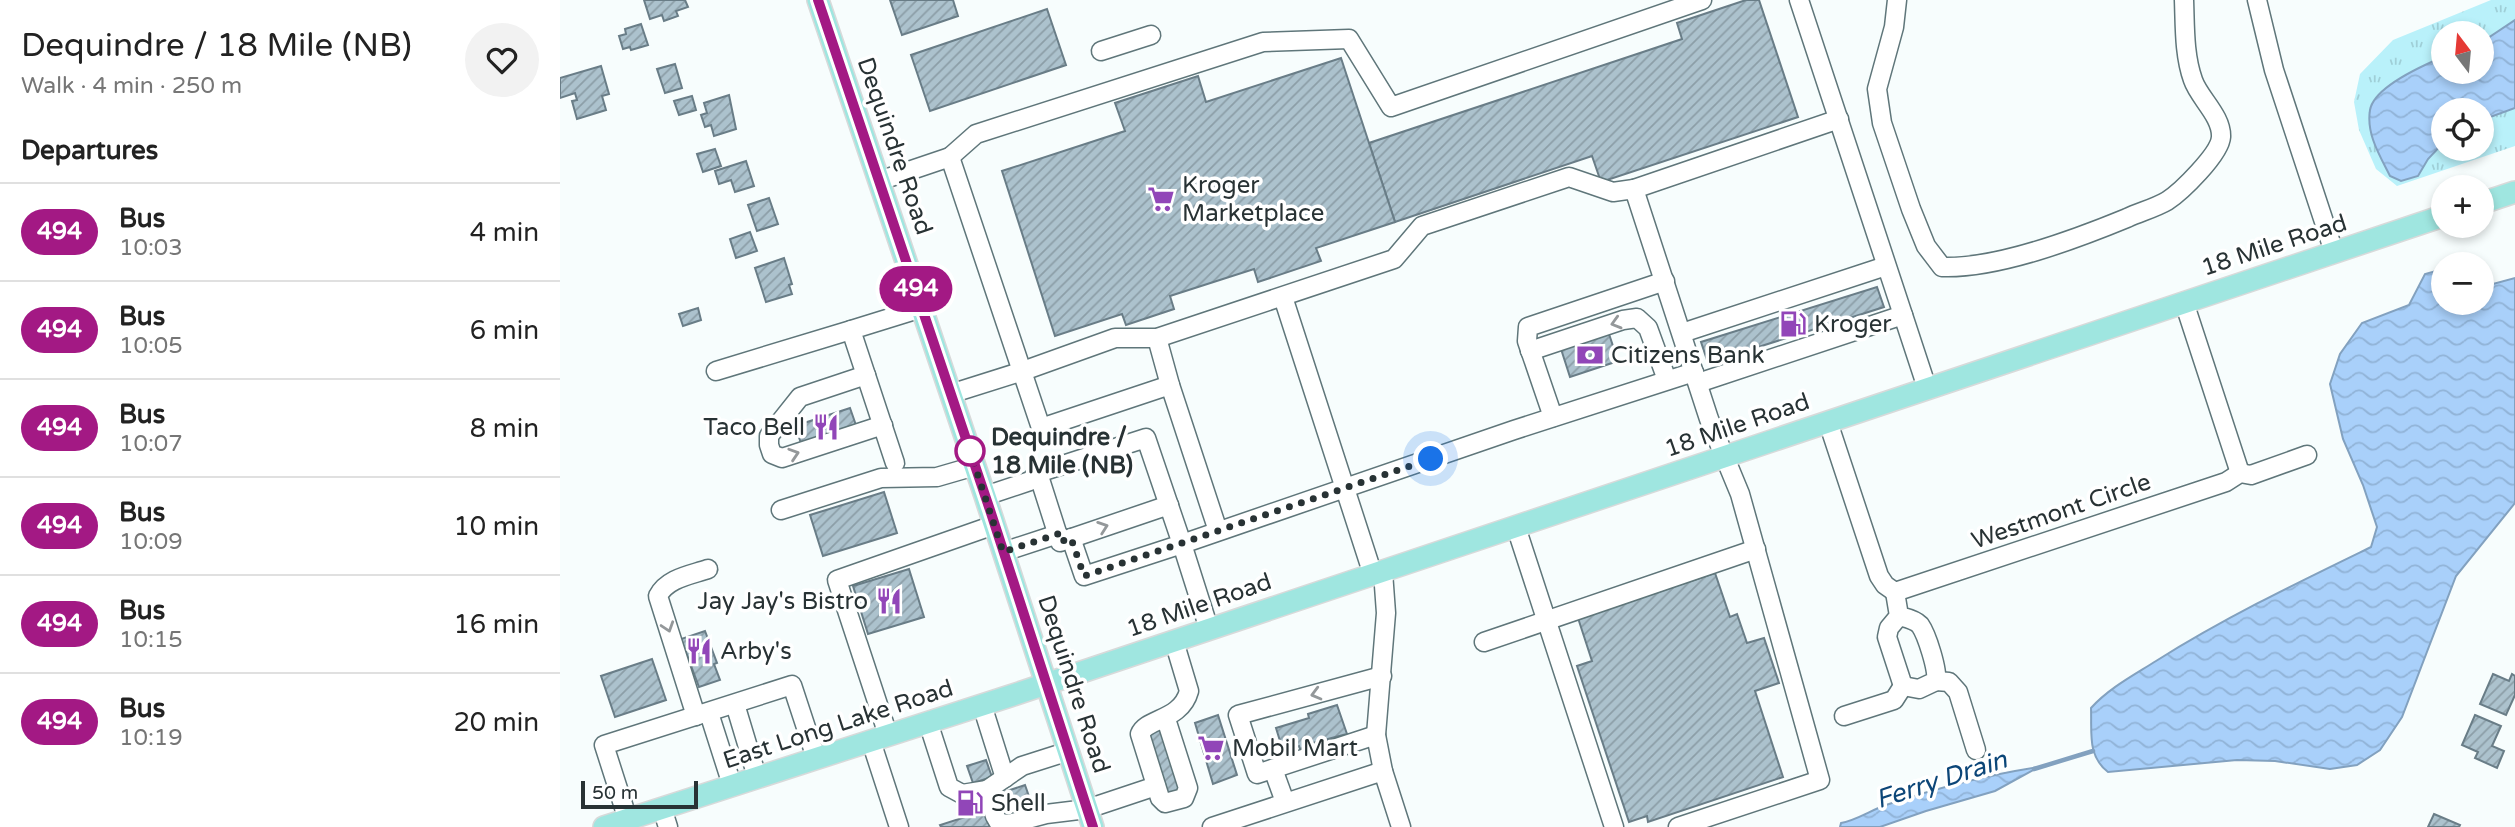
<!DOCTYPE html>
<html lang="en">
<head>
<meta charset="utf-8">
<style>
  :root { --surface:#fff; --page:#f2f2f2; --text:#222; --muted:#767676; --line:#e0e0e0 }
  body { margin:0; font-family:"Varela Round",sans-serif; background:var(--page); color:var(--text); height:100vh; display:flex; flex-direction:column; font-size:26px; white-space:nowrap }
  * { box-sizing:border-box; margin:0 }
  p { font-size:23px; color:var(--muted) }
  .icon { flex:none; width:38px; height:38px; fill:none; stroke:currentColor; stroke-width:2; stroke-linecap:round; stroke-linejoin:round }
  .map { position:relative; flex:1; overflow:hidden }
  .drawer { display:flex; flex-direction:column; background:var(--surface); width:560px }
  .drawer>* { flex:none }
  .badge { padding:0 14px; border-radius:23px; font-size:24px; line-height:46px }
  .needle { width:46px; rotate:344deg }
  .tools { position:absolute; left:1871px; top:21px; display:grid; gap:14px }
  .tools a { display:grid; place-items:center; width:63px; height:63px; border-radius:50%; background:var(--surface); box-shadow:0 4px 10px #0003; font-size:35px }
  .scale { position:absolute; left:21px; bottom:18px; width:117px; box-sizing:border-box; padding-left:7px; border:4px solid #283234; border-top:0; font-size:19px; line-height:24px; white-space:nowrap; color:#283234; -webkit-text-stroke:5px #fff; paint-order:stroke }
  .you { position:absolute; width:35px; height:35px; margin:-18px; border:5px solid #fff; border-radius:50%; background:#1a73e8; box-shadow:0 0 0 10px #1a73e833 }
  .map>.badge { position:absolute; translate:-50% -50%; box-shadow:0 0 0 4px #fff }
  h2 { padding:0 21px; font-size:26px; line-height:63px }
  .round { display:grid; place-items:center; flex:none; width:74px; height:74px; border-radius:37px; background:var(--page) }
  .head { display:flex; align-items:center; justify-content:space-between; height:119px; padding:0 21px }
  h1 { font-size:33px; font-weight:600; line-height:52px }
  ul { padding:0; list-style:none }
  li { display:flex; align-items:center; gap:21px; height:98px; padding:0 21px; border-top:2px solid var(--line) }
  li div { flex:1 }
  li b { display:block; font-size:26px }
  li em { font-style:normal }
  li .badge { min-width:77px; font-weight:700; text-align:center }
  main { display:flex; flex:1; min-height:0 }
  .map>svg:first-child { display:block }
  .grass { fill:url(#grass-tufts); fill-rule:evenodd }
  .water { fill:url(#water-waves); stroke:#82a1bf; stroke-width:2 }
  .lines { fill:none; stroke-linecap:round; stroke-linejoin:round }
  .stream { stroke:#82a1bf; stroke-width:4.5 }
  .building { fill:url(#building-hatch); stroke:#697d87; stroke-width:2 }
  .minor-casing { stroke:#5f767a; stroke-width:21 }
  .major-casing { stroke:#d8dada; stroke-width:24 }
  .minor { stroke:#fff; stroke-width:18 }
  .major { stroke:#9fe6e0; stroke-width:21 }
  .oneway { stroke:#94989a }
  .line-casing { stroke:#fff; stroke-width:16 }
  .line { stroke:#a31984; stroke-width:10 }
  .walk { stroke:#283234; stroke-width:7; stroke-dasharray:0 12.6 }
  .stop-dot { fill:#fff; stroke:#a31984; stroke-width:3.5 }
  .labels { text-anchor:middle; stroke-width:7; stroke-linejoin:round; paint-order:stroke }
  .street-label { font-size:24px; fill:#283234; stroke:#fff }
  .poi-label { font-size:24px; fill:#283234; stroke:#fff; text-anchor:start }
  .stop-label { font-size:24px; font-weight:bold; fill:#283234; stroke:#fff; text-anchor:start }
  .water-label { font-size:26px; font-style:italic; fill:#0c4678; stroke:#fff }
</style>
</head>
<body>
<main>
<section class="drawer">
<div class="head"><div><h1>Dequindre / 18 Mile (NB)</h1><p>Walk · 4 min · 250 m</p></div><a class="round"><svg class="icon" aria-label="heart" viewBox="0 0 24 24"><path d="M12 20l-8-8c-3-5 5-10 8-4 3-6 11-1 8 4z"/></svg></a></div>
<h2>Departures</h2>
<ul>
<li><span class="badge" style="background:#a31984;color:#fff">494</span><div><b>Bus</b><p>10:03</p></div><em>4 min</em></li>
<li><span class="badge" style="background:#a31984;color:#fff">494</span><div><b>Bus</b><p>10:05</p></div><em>6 min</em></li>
<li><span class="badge" style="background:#a31984;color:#fff">494</span><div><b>Bus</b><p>10:07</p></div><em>8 min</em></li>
<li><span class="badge" style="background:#a31984;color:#fff">494</span><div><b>Bus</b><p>10:09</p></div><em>10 min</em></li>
<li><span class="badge" style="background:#a31984;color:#fff">494</span><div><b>Bus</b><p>10:15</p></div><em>16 min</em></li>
<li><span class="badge" style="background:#a31984;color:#fff">494</span><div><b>Bus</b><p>10:19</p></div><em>20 min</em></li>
</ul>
</section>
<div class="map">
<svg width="1955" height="827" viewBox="0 0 1955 827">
  <defs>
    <pattern id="grass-tufts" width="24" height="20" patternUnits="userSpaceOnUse" patternTransform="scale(1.75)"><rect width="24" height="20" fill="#b9f1fa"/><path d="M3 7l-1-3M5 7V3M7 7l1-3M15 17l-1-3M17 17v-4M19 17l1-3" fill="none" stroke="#9fcfd7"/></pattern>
    <pattern id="water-waves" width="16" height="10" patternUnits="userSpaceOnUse" patternTransform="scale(1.75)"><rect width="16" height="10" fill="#a9d0fa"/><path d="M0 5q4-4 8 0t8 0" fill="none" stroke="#91b3d7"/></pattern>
    <pattern id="building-hatch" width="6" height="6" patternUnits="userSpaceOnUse" patternTransform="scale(1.75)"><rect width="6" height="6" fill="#acc2cd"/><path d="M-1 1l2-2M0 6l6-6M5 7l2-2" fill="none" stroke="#8c9ea7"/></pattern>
  </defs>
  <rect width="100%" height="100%" fill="#f7fdfd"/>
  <path class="grass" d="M 1931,0 L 1955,0 L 1955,146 L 1837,186 L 1816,169 L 1799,130 L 1794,102 L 1800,74 L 1833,40 ZM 1883,33 L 1922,33 L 1922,72 L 1883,72 ZM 1883,110 L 1922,110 L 1922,149 L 1883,149 Z"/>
  <g class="water">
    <path d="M 1955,20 L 1955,108 L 1922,120 L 1922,110 L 1883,110 L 1883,143 L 1868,159 L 1858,176 L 1841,181 L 1830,176 C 1820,156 1806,134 1810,110 C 1814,87 1864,65 1883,57 L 1883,72 L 1922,72 L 1922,42 Z"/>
    <path d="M 1883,269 L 1883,303 L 1922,303 L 1922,282 L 1933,284 L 1955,278 L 1955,503 L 1896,576 L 1842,717 L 1820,750 L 1797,765 L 1770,769 L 1715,761 L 1677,760 L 1548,772 C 1527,756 1532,732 1531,708 C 1549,688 1574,675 1596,661 C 1666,617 1737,583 1811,547 L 1817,527 L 1803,485 L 1783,439 L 1770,384 L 1780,354 L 1802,323 L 1849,305 L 1865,274 Z"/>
    <path d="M 1479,767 L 1435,791 L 1366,811 L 1320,827 L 1280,827 L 1281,823 C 1297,820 1311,810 1326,805 C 1377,788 1426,775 1479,767 Z"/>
  </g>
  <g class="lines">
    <polyline class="stream" points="1474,769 1533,751"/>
  </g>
  <g class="building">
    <polygon points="84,0 125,0 128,7 116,11 118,16 104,21 102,15 90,19"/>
    <polygon points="330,0 393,0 398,16 342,35"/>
    <polygon points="1186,0 1199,0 1238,117 1041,182 1032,156 835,222 809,143 1122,39 1117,23"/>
    <polygon points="487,9 506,65 370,111 351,55"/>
    <polygon points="81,24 88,45 71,50 70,47 63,49 59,36 66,34 65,29"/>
    <polygon points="781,58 835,222 756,248 761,261 698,282 694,269 610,296 614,309 566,325 562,314 495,336 442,171 565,131 555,103 638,76 646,102"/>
    <polygon points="115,64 122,88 105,93 97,69"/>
    <polygon points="41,66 49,94 42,96 46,110 17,119 12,101 17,100 15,93 0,98 0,78"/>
    <polygon points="169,95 176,129 154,136 151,125 145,127 141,115 147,113 144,103"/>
    <polygon points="132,96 136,110 119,115 114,101"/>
    <polygon points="155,149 161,166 143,172 137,154"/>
    <polygon points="186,161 194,186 175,192 171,180 159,184 155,171"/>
    <polygon points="209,198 218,224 197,231 188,205"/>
    <polygon points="190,232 197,251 176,258 170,239"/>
    <polygon points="224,258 232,284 229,285 232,294 206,302 195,268"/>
    <polygon points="1317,287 1324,307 1148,363 1141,342"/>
    <polygon points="138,308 141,320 123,326 119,314"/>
    <polygon points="1049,334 1058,361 1010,377 1001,349"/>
    <polygon points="290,408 297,428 242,446 235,426"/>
    <polygon points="324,492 337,533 263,556 250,515"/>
    <polygon points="349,569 364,617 308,634 293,586"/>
    <polygon points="1155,573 1170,617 1177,614 1187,643 1204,638 1219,683 1195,691 1223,777 1088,822 1087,816 1069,822 1017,666 1032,661 1018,618"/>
    <polygon points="145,631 157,663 154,664 160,680 139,687 121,639"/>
    <polygon points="92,659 106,700 55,717 41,676"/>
    <polygon points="1933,674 1949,681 1952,674 1955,676 1955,695 1946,715 1920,704"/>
    <polygon points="777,705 787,734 745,745 746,747 740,749 739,746 729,750 729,753 724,754 716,728 749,718 748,714"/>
    <polygon points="658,715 677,775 653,784 635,723"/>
    <polygon points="1915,715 1941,726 1932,746 1944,751 1937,768 1915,758 1918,752 1902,745"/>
    <polygon points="602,728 620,792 607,796 586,732"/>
    <polygon points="426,760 432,777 413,783 407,766"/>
    <polygon points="465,785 471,802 438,813 432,796"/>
    <polygon points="424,811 430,827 381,827 380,825"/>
    <polygon points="1874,814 1900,825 1899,827 1868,827"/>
  </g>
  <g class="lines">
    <g class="minor-casing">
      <g id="minor">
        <polyline points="1239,0 1343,315"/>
        <path d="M 1337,0 L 1334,27 L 1317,89 L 1322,123 L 1351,209 L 1366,246 L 1382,267 C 1437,269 1516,239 1567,218 C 1580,212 1595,208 1607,201 C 1621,192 1660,154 1661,137 C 1662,116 1639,98 1633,80 C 1624,55 1625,26 1624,0"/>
        <polyline points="1697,0 1714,70 1774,252"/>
        <polyline points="541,51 591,35"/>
        <polyline points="390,157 416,134 703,42 789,39 831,107 1142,0"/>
        <polyline points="319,181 390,157 481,428 610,385 658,531"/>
        <polyline points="1074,189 1279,119"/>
        <polyline points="723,297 813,575"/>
        <polyline points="1624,302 1680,473"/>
        <polyline points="1122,333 1326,266"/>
        <polyline points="597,338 610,385"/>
        <polyline points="970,351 1063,320 1077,318 1088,328 1107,380"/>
        <polyline points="156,371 291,330"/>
        <polyline points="306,375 240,397 209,436 209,445 212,454 222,458 323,425"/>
        <polyline points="1138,383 1343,315 1367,388"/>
        <polyline points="390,394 463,371 555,338 597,338 834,259 862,226 1009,177 1053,192 1074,189 1149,419 1180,494 1260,780 1118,827"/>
        <polyline points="993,417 967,341 968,327 1105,281"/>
        <polyline points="1268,422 1319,576 1325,585 1335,592 1666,482 1680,473 1691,475 1747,455"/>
        <polyline points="335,463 291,330 362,308"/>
        <polyline points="478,473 500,542 609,505"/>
        <polyline points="425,496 470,481 478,473 586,438 622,544 524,576 511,538"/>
        <polyline points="221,510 321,478 377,477 415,466"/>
        <polyline points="956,527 1054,827"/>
        <polyline points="443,552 498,534"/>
        <polyline points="823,572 826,613 816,735 823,771"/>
        <path d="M 1335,592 L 1339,616 L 1329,628 L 1327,637 L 1343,686 L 1359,689 L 1376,681 C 1378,670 1367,635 1360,625 C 1354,619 1346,618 1339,616"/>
        <polyline points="649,629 622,544 954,430 1134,372"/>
        <polyline points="924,642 1196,549"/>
        <polyline points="1376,681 1389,682 1398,692 1416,750"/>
        <polyline points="175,704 197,777"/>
        <polyline points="422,705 445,778"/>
        <polyline points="149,713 172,785"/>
        <path d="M 136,716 L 98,596 C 107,578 131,575 148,569"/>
        <polyline points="1284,716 1334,700 1343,686"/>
        <path d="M 606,719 L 628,788 L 624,798 L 605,803 L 600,798 L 580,734 C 586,718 621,721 629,691 L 614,641"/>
        <polyline points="368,722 389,787 402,794 427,790"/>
        <polyline points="328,735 277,580 434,525"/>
        <polyline points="816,735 697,774 678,715 822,676"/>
        <polyline points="311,741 339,827"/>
        <polyline points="509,751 462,766 427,790 435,816 439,823 449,824 486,814 527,809 596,786"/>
        <polyline points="713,769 725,802"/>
        <polyline points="102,808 108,827"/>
        <polyline points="68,820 44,745 232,685 256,758"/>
        <polyline points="652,827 823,771 841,827"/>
      </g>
    </g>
    <g class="major-casing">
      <g id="major">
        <polyline points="258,0 425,496 533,827"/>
        <polyline points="1922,203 1955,192"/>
        <polyline points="44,827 450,696 1883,216"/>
      </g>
    </g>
    <use href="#minor" class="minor"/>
    <use href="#major" class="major"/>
  </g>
  <defs><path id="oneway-chevron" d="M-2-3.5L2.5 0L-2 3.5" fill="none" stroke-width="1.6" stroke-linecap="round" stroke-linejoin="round" transform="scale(1.75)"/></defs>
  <g class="oneway">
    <use href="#oneway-chevron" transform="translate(1056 323) rotate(164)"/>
    <use href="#oneway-chevron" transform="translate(234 454) rotate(-18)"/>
    <use href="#oneway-chevron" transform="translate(543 527) rotate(-19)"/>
    <use href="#oneway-chevron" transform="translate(108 627) rotate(72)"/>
    <use href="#oneway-chevron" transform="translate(756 694) rotate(165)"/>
  </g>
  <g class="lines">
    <g class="line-casing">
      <polyline id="line" points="258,0 430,510 533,827"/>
    </g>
    <use href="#line" class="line"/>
    <polyline class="walk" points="410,451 443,552 498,534 500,542 511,538 524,576 871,459"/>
  </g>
  <defs>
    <g id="supermarket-bare" transform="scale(2.1)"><path d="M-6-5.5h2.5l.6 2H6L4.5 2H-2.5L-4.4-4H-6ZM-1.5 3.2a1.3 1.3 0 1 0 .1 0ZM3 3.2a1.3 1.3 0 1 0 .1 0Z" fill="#9146b8" stroke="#fff" stroke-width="2.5" paint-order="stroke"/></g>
    <g id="fuel-bare" transform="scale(2.1)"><path d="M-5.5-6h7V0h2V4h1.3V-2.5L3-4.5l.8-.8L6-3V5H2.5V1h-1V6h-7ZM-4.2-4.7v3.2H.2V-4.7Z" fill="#9146b8" stroke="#fff" stroke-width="2.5" paint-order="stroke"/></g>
    <g id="bank-bare" transform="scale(2.1)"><path d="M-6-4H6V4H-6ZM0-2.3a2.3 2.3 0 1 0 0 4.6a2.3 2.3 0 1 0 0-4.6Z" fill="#9146b8" stroke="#fff" stroke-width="2.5" paint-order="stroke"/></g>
    <g id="restaurant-bare" transform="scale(2.1)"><path d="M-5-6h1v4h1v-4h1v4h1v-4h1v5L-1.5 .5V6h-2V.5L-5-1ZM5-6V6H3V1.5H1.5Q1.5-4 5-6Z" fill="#9146b8" stroke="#fff" stroke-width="2.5" paint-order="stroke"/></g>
  </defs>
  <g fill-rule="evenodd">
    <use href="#supermarket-bare" x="601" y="199"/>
    <use href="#fuel-bare" x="1233" y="324"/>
    <use href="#bank-bare" x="1030" y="355"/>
    <use href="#restaurant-bare" x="266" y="427"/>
    <use href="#restaurant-bare" x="329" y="601"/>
    <use href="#restaurant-bare" x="139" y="651"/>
    <use href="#supermarket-bare" x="651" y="748"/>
    <use href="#fuel-bare" x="410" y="803"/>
  </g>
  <circle class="stop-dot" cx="410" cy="451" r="14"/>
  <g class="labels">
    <g class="street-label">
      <text transform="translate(335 146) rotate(71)" y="8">Dequindre Road</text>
      <text transform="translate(1714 245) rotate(-18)" y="8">18 Mile Road</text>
      <text transform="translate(1177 425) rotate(-19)" y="8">18 Mile Road</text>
      <text transform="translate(1501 511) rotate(-19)" y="8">Westmont Circle</text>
      <text transform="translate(639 605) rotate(-19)" y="8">18 Mile Road</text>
      <text transform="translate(514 684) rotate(72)" y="8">Dequindre Road</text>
      <text transform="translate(278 724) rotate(-18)" y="8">East Long Lake Road</text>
    </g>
    <g class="poi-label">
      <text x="622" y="193">Kroger<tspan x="622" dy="28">Marketplace</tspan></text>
      <text x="1254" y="332">Kroger</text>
      <text x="1051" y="363">Citizens Bank</text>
      <text x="245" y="435" text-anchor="end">Taco Bell</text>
      <text x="308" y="609" text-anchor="end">Jay Jay's Bistro</text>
      <text x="160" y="659">Arby's</text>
      <text x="672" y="756">Mobil Mart</text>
      <text x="431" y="811">Shell</text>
    </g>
    <g class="stop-label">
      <text x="431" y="445">Dequindre /<tspan x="431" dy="28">18 Mile (NB)</tspan></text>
    </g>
    <g class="water-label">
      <text transform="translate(1381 779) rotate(-18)" y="9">Ferry Drain</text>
    </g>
  </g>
</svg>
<div class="tools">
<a><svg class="needle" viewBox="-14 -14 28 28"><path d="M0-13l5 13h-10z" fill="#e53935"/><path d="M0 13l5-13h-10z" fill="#767676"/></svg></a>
<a><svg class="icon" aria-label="locate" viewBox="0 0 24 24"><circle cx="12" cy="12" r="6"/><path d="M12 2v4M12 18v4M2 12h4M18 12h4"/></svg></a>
<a>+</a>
<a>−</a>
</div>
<div class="scale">50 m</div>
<div class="you" style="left:871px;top:459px"></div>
<b class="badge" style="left:356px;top:289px;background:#a31984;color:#fff">494</b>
</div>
</main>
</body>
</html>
